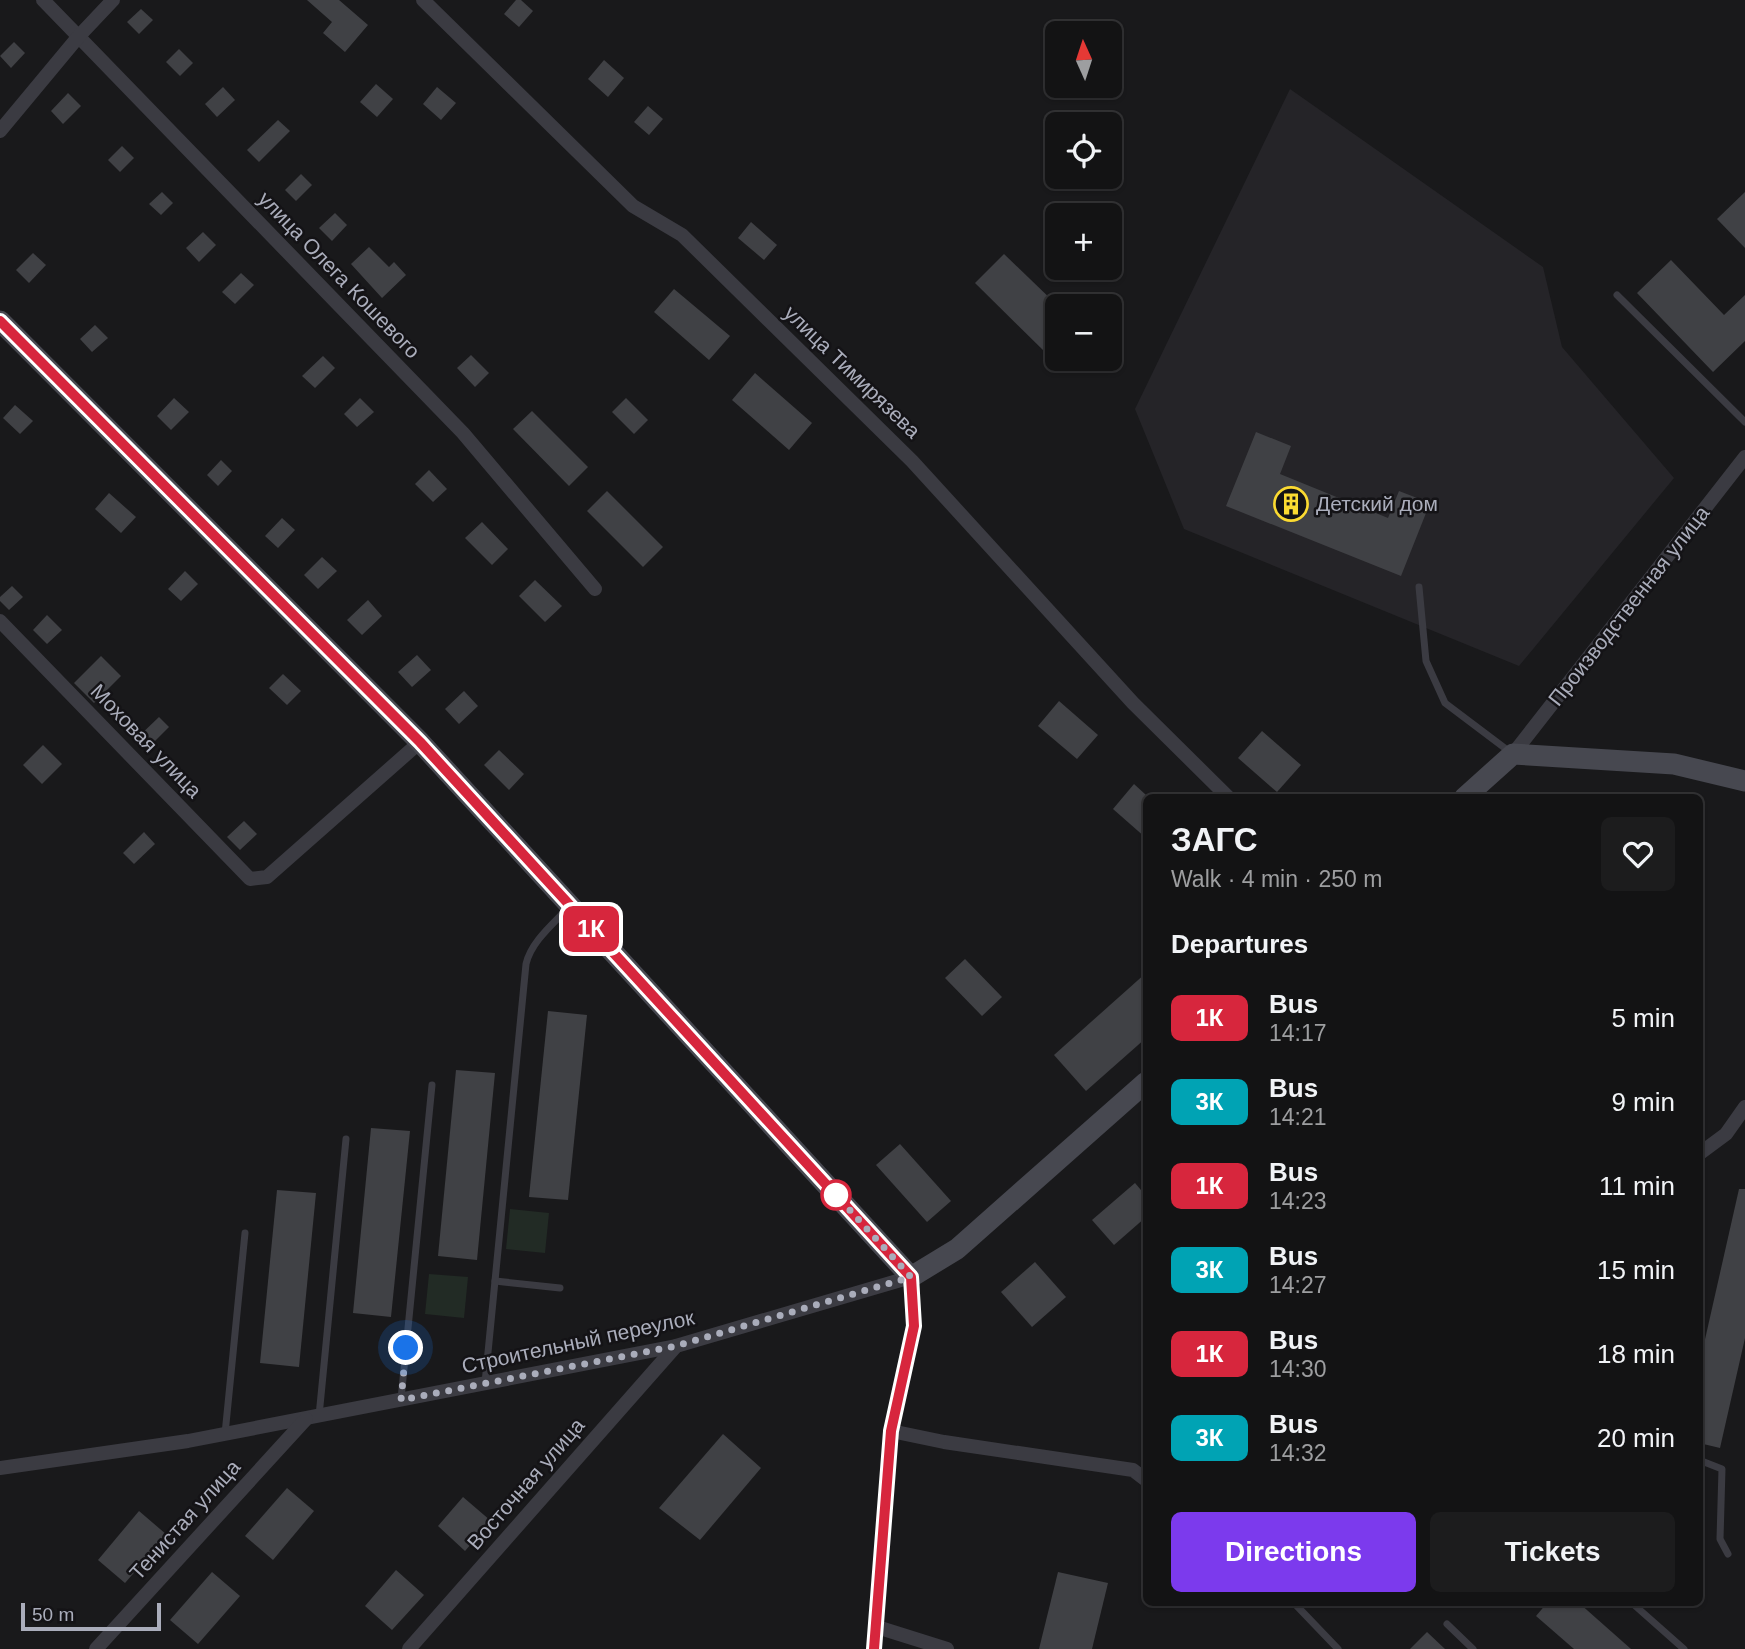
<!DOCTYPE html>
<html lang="en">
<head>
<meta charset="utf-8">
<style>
  :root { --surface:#131314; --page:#1c1c1d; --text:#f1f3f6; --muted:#9d9ea0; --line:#323234; --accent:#7c3aed }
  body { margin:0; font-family:Arial,sans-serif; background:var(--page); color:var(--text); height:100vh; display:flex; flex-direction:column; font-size:26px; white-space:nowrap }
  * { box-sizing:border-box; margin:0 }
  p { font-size:23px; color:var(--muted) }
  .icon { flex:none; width:38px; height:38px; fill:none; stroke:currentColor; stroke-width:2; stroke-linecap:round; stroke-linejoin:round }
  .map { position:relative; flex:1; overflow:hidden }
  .panel { position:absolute; left:1143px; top:794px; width:560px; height:812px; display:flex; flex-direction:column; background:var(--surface); border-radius:10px; box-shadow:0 2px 5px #0004,0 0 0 2px var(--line) }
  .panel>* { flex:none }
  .badge { padding:0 14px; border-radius:10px; font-size:24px; line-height:46px }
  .needle { width:46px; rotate:357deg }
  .tools { position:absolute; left:1045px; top:21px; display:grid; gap:14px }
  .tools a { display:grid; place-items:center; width:77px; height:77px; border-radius:10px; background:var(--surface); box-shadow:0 2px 5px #0004,0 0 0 2px var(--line); font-size:35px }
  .scale { position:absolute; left:21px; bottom:18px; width:140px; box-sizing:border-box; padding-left:7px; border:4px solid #aaadbb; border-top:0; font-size:19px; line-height:24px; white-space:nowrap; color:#aaadbb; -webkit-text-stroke:5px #141316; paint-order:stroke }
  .you { position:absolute; width:35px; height:35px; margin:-18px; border:5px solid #fff; border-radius:50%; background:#1a73e8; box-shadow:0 0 0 10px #1a73e833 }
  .map>.badge { position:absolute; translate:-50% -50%; box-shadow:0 0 0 4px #fff }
  h2 { padding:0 28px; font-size:26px; line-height:63px }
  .round { display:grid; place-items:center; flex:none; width:74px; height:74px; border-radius:10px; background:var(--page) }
  .overview { display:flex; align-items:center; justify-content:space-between; height:119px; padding:0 28px }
  h1 { font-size:33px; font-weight:700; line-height:52px }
  .primary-button { display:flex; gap:14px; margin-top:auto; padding:14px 28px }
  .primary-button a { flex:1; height:80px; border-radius:10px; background:var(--accent); color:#fff; font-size:28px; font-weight:700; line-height:80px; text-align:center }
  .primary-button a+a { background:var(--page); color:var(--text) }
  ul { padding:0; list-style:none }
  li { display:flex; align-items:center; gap:21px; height:84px; padding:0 28px }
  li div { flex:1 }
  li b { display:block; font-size:26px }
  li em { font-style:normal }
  li .badge { min-width:77px; font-weight:700; text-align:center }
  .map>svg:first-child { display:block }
  .built { fill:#252428 }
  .green { fill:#222b25 }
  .building { fill:#404145 }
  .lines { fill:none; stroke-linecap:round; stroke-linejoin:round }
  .lane { stroke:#3b3b42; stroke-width:7 }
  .street { stroke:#3b3b42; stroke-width:14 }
  .secondary { stroke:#474850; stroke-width:21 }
  .line-casing { stroke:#fff; stroke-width:16 }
  .line { stroke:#d7263d; stroke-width:10 }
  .walk { stroke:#aaadbb; stroke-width:7; stroke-dasharray:0 12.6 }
  .stop-dot { fill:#fff; stroke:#d7263d; stroke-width:3.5 }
  .labels { text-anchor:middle; stroke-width:5; stroke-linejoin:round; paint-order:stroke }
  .street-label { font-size:21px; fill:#aaadbb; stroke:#141316 }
  .poi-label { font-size:21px; fill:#aaadbb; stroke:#141316; text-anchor:start }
</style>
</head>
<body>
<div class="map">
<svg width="1745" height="1649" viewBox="0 0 1745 1649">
  <rect width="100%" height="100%" fill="#19191b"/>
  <polygon class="built" points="1290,89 1543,267 1562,347 1674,478 1519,666 1184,529 1135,409"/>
  <g class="green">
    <polygon points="510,1209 549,1213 545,1253 506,1249"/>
    <polygon points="429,1274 468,1277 464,1318 425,1314"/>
  </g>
  <g class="building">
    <polygon points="307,0 339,0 368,25 345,52 323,33 332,22"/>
    <polygon points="516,0 521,0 533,11 519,27 504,14"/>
    <polygon points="141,9 153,20 139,34 127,22"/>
    <polygon points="14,42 25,53 11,68 0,56"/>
    <polygon points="179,49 193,63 180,76 166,62"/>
    <polygon points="604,60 624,78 608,97 588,79"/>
    <polygon points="376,84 393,99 377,117 360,102"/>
    <polygon points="223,87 235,100 217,117 205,104"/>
    <polygon points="437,87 456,103 441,120 423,104"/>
    <polygon points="68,93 81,106 63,124 51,111"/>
    <polygon points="648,106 663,119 649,135 634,122"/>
    <polygon points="278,120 290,131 259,162 247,150"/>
    <polygon points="122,146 134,158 120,172 108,160"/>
    <polygon points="301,174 312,185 296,201 285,190"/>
    <polygon points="162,192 173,203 161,215 149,204"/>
    <polygon points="1745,192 1745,248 1717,219"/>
    <polygon points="335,213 347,225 332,241 319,228"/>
    <polygon points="751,222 777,245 764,260 738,238"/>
    <polygon points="203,232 216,245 199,262 186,248"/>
    <polygon points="369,247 389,267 394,262 406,275 382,298 351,264"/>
    <polygon points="33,253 46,265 29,283 16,270"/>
    <polygon points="1004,254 1057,305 1057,342 1046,353 975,283"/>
    <polygon points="1671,260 1724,315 1745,295 1745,341 1713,372 1637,293"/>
    <polygon points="241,273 254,285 235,304 222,292"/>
    <polygon points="674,289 730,336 709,360 654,312"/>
    <polygon points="95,325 108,338 92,352 80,339"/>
    <polygon points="471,355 489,373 475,387 457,368"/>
    <polygon points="323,356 335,368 315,388 302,376"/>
    <polygon points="755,373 812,423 789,450 732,400"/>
    <polygon points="174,398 189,412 171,430 157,416"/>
    <polygon points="360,398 374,412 357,427 344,414"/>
    <polygon points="626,398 648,420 634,434 612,412"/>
    <polygon points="15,405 33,421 20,434 3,418"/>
    <polygon points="532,411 588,467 569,486 513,429"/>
    <polygon points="1256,432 1291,446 1280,474 1388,518 1399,491 1430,503 1401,576 1226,506"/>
    <polygon points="221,460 232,471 218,486 207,475"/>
    <polygon points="429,470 447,489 433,502 415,484"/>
    <polygon points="607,491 663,547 643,567 587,511"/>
    <polygon points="109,493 136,517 121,533 95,509"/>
    <polygon points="282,518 295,530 278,548 265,536"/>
    <polygon points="482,522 508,549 492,565 465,538"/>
    <polygon points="322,557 337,571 318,589 304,575"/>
    <polygon points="185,571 198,584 181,601 168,589"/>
    <polygon points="535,580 562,606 545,622 519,596"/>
    <polygon points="12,586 23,597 9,610 0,601 0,597"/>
    <polygon points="368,600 382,616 362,635 347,620"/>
    <polygon points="47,615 62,630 47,644 33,630"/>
    <polygon points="417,655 431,670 412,687 398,672"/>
    <polygon points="101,656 121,676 94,703 74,683"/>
    <polygon points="283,674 301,691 287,705 269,688"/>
    <polygon points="464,691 478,706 459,724 445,709"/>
    <polygon points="1059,701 1098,735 1077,759 1038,726"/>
    <polygon points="159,717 169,727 146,750 135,740"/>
    <polygon points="1262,731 1301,765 1277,792 1238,758"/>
    <polygon points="43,745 62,764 42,784 23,765"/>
    <polygon points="499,750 524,774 509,790 484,765"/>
    <polygon points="1134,784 1146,795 1146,838 1113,809"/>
    <polygon points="244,821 257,834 240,850 227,837"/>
    <polygon points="144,832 155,844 134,864 123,853"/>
    <polygon points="965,959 1002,997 982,1016 945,978"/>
    <polygon points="1146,973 1146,1038 1086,1091 1054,1055"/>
    <polygon points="548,1011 587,1015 568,1200 529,1197"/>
    <polygon points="456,1070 495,1073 477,1260 438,1256"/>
    <polygon points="371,1128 410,1131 391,1317 353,1313"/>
    <polygon points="900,1144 951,1201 927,1222 876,1165"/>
    <polygon points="1135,1183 1146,1196 1146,1217 1114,1245 1092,1220"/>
    <polygon points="1739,1189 1745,1189 1745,1338 1720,1448 1699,1443 1699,1366"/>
    <polygon points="277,1190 316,1193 299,1367 260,1363"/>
    <polygon points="1035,1262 1066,1297 1032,1327 1001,1292"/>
    <polygon points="723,1434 761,1468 700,1540 659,1508"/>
    <polygon points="287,1488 314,1511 273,1560 245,1536"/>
    <polygon points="463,1497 491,1521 465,1551 438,1526"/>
    <polygon points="139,1511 167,1535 125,1583 98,1560"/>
    <polygon points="396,1570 424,1595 392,1630 365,1606"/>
    <polygon points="212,1572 240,1596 198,1644 170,1620"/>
    <polygon points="1058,1572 1108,1583 1092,1649 1039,1649"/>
    <polygon points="1547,1603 1579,1603 1631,1649 1574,1649 1536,1616"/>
    <polygon points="1427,1632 1445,1649 1410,1649"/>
  </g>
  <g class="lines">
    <g class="lane">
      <polyline points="1617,295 1745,422"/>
      <polyline points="1419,587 1426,661 1445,703 1510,752"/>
      <polyline points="495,1281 560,1288"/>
      <path d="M 485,1383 L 526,964 C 531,942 553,924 568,908"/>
      <polyline points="401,1399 432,1085"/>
      <polyline points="319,1416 346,1139"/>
      <polyline points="225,1434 245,1233"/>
      <polyline points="1699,1460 1722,1469 1720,1539 1728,1554"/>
      <polyline points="1294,1603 1338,1649"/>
      <polyline points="1632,1603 1684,1649"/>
      <polyline points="1447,1624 1473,1649"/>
    </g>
    <g class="street">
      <polyline points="43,0 463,433 595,589"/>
      <polyline points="423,0 633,206 682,235 912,461 1133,703 1229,798"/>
      <polyline points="0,131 79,36 113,0"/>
      <polyline points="0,621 250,879 267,877 420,742"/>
      <polyline points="1513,754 1745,457"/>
      <polyline points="1699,1154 1726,1134 1745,1107"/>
      <polyline points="891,1431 944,1442 1133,1470 1146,1480"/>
      <polyline points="0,1468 188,1441 676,1346 911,1277 914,1326 891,1431 874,1649"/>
      <polyline points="877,1627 947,1649"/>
      <polyline points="96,1649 306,1419"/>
      <polyline points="409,1649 676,1346"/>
    </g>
    <g class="secondary">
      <polyline points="0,321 420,742 911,1277 957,1249 1146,1082"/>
      <polyline points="1464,798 1513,754 1674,764 1745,781"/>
    </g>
  </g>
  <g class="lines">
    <g class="line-casing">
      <polyline id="line" points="0,321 420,742 911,1277 914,1326 891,1431 874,1649"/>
    </g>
    <use href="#line" class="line"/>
    <polyline class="walk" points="406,1348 401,1400 676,1346 911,1277 836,1195"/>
  </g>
  <defs>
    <g id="building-ring" transform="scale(1.75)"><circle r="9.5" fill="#141316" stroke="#fbda31" stroke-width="1.5"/><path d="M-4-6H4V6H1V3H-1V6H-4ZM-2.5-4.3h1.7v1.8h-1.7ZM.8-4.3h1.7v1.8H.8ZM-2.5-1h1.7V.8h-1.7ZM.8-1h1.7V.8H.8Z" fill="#fbda31"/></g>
  </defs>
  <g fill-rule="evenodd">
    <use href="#building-ring" x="1291" y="504"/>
  </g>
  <circle class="stop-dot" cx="836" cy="1195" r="14"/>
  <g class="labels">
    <g class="street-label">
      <text transform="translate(339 275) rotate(46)" y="7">улица Олега Кошевого</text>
      <text transform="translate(852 372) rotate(44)" y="7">улица Тимирязева</text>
      <text transform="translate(1629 606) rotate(-52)" y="7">Производственная улица</text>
      <text transform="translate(146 741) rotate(46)" y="7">Моховая улица</text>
      <text transform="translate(578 1342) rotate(-12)" y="7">Строительный переулок</text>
      <text transform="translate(526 1484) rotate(-49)" y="7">Восточная улица</text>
      <text transform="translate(185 1520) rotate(-48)" y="7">Тенистая улица</text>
    </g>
    <g class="poi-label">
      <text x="1316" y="511">Детский дом</text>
    </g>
  </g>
</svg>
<div class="tools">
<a><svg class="needle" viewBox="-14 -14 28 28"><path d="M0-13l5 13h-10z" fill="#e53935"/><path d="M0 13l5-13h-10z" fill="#9d9ea0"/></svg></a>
<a><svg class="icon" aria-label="locate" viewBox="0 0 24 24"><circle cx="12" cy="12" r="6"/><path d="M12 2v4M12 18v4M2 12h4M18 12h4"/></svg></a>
<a>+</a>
<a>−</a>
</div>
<div class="scale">50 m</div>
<div class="you" style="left:406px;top:1348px"></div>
<b class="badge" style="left:591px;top:929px;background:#d7263d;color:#fff">1К</b>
<section class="panel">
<div class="overview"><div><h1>ЗАГС</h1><p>Walk · 4 min · 250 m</p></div><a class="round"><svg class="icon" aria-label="heart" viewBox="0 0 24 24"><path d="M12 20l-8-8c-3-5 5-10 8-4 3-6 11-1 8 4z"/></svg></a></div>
<h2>Departures</h2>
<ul>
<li><span class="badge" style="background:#d7263d;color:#fff">1К</span><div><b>Bus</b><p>14:17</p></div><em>5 min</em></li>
<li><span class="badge" style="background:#00a3b4;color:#fff">3К</span><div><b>Bus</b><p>14:21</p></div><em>9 min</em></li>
<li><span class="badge" style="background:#d7263d;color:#fff">1К</span><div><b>Bus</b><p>14:23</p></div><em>11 min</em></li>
<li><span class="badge" style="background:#00a3b4;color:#fff">3К</span><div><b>Bus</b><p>14:27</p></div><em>15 min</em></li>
<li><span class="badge" style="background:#d7263d;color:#fff">1К</span><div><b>Bus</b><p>14:30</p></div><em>18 min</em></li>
<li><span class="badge" style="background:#00a3b4;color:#fff">3К</span><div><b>Bus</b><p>14:32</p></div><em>20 min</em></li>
</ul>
<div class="primary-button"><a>Directions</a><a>Tickets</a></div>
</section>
</div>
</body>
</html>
